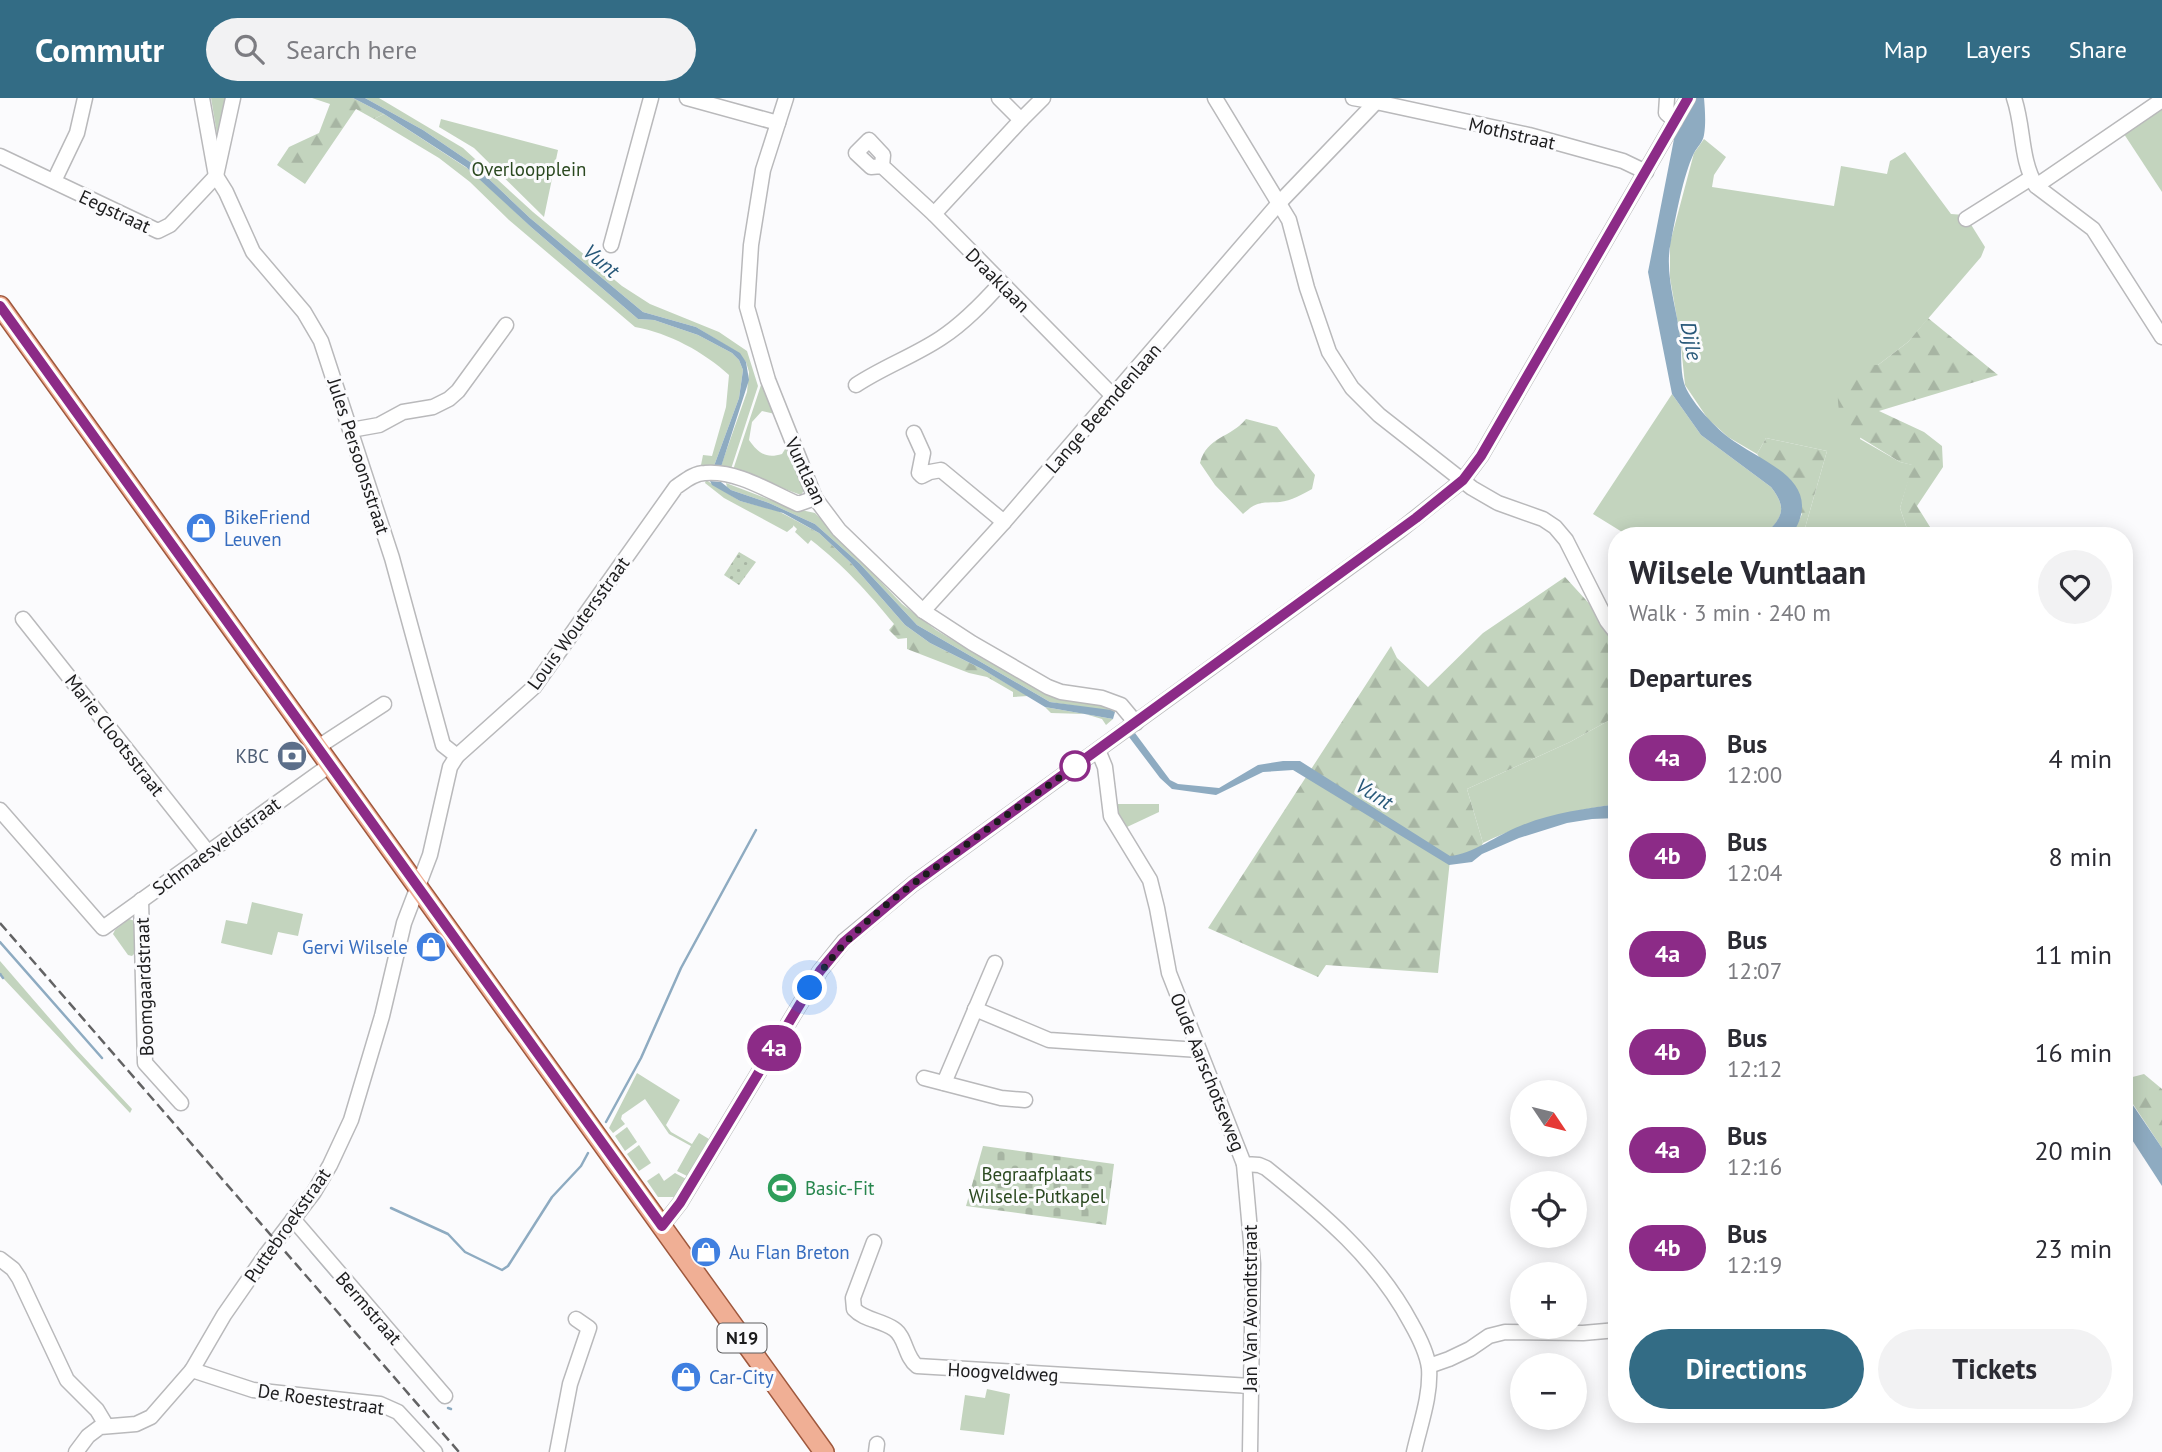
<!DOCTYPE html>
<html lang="en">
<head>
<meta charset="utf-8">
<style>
  :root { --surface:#fff; --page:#f2f2f3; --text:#2b2b33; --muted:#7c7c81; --accent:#336c85 }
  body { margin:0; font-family:"PT Sans",sans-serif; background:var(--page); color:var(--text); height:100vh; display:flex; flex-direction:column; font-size:26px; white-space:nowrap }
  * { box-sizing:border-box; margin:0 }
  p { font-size:23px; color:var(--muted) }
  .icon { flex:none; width:38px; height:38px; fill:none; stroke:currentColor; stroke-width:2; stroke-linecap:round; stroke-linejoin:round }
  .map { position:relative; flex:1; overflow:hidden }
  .sheet { position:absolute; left:1608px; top:429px; width:525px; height:896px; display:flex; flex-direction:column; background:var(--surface); border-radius:28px; box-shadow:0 4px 18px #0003 }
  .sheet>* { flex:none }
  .badge { padding:0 14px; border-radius:23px; font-size:24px; line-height:46px }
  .needle { width:46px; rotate:125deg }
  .buttons { position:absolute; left:1510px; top:982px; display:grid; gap:14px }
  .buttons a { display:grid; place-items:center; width:77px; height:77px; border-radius:50%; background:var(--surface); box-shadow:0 4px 18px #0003; font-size:35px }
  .you { position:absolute; width:35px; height:35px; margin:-18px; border:5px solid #fff; border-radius:50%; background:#1a73e8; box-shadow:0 0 0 10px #1a73e833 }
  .map>.badge { position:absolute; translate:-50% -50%; box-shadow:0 0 0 4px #fff }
  h2 { padding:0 21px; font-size:26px; line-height:63px }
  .round { display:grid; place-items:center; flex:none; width:74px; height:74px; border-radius:37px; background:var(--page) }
  .overview { display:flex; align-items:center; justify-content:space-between; height:119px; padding:0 21px }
  h1 { font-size:33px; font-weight:600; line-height:52px }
  .button { display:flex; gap:14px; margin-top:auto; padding:14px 21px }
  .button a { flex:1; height:80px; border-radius:42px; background:var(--accent); color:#fff; font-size:28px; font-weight:600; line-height:80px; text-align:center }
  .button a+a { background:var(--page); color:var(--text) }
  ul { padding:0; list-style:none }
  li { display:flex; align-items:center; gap:21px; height:98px; padding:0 21px }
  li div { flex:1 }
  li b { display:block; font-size:26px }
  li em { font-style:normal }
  li .badge { min-width:77px; font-weight:700; text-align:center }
  header { display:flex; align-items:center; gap:42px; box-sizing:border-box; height:98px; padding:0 35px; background:var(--accent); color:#fff }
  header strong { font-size:33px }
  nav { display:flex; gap:38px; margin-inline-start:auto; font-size:24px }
  .search { width:490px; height:63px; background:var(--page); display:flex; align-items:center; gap:18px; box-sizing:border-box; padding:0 24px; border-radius:38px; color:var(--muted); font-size:26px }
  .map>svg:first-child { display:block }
  .green { fill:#c3d4be }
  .forest { fill:url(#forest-firs) }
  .cemetery { fill:url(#cemetery-stones) }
  .garden { fill:url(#garden-dots) }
  .water { fill:#8eabc1 }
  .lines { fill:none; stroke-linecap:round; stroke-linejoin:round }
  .stream { stroke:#8eabc1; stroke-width:2.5 }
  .minor-casing { stroke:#b9b9bb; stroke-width:17 }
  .major-casing { stroke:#9f583d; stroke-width:22 }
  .minor { stroke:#fff; stroke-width:14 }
  .major { stroke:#f0af95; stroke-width:19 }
  .rail { stroke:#636364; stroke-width:2.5; stroke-dasharray:10 5; stroke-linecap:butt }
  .line-casing { stroke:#fff; stroke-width:16 }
  .line { stroke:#8c2b87; stroke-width:10 }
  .walk { stroke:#1c1c1d; stroke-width:7; stroke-dasharray:0 12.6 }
  .stop-dot { fill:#fff; stroke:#8c2b87; stroke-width:3.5 }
  .labels { text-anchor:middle; stroke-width:6; stroke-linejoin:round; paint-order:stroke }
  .shield { fill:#fbfbfd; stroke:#5f5f60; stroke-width:2 }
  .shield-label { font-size:18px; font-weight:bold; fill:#1c1c1d }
  .street-label { font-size:19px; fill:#1c1c1d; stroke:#fbfbfd }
  .park-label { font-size:19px; fill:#2b4920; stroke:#fbfbfd }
  .shop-label { font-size:19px; fill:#366cbe; stroke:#fbfbfd; text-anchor:start }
  .service-label { font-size:19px; fill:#4e5e75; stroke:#fbfbfd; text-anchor:end }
  .leisure-label { font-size:19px; fill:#27864d; stroke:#fbfbfd; text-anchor:start }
  .water-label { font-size:21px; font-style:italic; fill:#265778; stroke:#fbfbfd }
</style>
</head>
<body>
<header>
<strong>Commutr</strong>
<div class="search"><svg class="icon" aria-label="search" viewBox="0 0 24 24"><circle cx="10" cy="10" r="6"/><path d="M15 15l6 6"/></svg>Search here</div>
<nav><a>Map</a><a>Layers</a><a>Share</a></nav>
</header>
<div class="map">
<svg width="2162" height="1354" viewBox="0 0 2162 1354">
  <defs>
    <pattern id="forest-firs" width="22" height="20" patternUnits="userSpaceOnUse" patternTransform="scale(1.75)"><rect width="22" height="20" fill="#c3d4be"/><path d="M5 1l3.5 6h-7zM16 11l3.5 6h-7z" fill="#a7b5a3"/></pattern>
    <pattern id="cemetery-stones" width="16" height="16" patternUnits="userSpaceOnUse" patternTransform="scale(1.75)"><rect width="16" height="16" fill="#c3d4be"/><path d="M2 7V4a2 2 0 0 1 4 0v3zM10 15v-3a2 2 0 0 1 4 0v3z" fill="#a7b5a3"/></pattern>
    <pattern id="garden-dots" width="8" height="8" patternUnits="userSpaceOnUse" patternTransform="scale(1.75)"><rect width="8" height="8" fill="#c3d4be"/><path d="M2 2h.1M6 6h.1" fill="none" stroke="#a7b5a3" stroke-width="1.8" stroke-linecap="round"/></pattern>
  </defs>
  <rect width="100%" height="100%" fill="#fbfbfd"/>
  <g class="green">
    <polygon points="211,0 230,0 220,54"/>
    <polygon points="365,0 379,0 463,50 533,114 622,188 650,206 719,234 747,253 758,288 731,371 721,369 723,362 747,294 749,274 746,264 737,254 696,229 643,214 530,120 473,66 423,32"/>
    <polygon points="2162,11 2162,94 2124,36"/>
    <path d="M 384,16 L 473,74 L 531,129 L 638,221 L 654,222 L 698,237 L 732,255 L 739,262 L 743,272 L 739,300 L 714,368 L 701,367 L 703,357 L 712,358 L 726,309 L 729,277 C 704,254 669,235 635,229 L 509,122 L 470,84 L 439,60 L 374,21 Z"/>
    <polygon points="441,21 558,52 544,119 474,50 439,29"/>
    <polygon points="1704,41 1726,59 1714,77 1712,89 1834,108 1841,68 1887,76 1890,63 1905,54 1951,116 1965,117 1985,149 1981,159 1908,244 1878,267 1860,341 1900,364 1913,367 1900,410 1909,437 1803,437 1827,353 1766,340 1757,356 1728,339 1708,321 1685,287 1680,238 1670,180 1670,145 1694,55"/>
    <path d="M 762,284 L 775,316 L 762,313 L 752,324 L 749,342 C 758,355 766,361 782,356 L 787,348 L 805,391 L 801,397 L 733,372 Z"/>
    <path d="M 1672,296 L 1701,337 L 1771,389 C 1788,411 1782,419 1765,438 L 1627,437 L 1593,416 Z"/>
    <polygon points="706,382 740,403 778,413 795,422 793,429 787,434 724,400 705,385"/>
    <polygon points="726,385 792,410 815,415 902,506 936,532 1001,571 1060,601 1106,607 1116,611 1115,614 1050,604 917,527 860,466 815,426 769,405 731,392 727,389"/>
    <polygon points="1045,609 1113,621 1106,627 1102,621 1085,616 1051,615"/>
    <path d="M 1617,618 L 1617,706 C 1567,713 1529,723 1483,745 L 1467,691 L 1570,644 Z"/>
    <polygon points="1116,706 1159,706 1159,714 1127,729 1120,719"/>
    <polygon points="252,804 303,816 298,838 278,834 272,857 221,845 226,822 247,826"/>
    <polygon points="129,821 135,823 136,854 132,858 128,857 113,836 115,832"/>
    <polygon points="0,863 76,951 132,1011 130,1015 3,880 0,876"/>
    <polygon points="637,975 680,1002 666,1027 671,1034 692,1046 699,1035 709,1041 687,1078 677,1073 691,1048 669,1036 645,1001 622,1017 621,1021 625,1026 613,1035 609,1030"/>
    <polygon points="627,1029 637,1044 625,1053 615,1038"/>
    <polygon points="639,1047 651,1065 639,1073 627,1056"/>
    <polygon points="659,1075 664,1083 675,1075 686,1081 674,1099 658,1099 647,1083"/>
    <polygon points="987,1291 1010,1296 1004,1337 960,1332 965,1297 985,1300"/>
  </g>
  <g class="forest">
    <polygon points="312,0 353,0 384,16 374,21 356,11 305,86 277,67 289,49 319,35 330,6"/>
    <path d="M 1928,220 L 1998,277 L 1879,313 L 1924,334 L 1942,348 L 1943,369 L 1917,408 L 1935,437 L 1909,437 L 1900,410 L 1912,367 L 1900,364 L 1843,329 C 1836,302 1834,290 1851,266 L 1878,267 L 1908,244 Z"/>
    <path d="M 1246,321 L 1277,329 L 1315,377 L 1312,391 C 1303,396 1291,403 1280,404 C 1262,405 1257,403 1243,416 L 1215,387 L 1200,365 C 1207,338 1231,340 1246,321 Z"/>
    <polygon points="1766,340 1827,353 1803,437 1792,437 1802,416 1757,356"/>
    <path d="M 795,422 L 819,435 L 850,464 L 905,527 L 930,545 L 982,571 L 1028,598 L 1013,599 L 1013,594 L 987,579 L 969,575 L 907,551 L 907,540 L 898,541 L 889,532 L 894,526 C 867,493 844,468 811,442 L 808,446 L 795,434 L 797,431 L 792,426 Z"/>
    <path d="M 1565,479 L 1617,536 L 1617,618 L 1570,644 L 1467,691 L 1483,745 C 1477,757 1462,760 1450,762 L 1438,875 L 1326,867 L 1318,879 L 1208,830 L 1391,548 L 1397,560 L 1428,589 L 1483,535 Z"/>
    <polygon points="2144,976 2162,991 2162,1050 2125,994 2125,981"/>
  </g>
  <polygon class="cemetery" points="983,1048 1114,1066 1106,1127 966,1108"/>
  <polygon class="garden" points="739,454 756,464 739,487 724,477"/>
  <g class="water">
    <polygon points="353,0 365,0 423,32 473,66 530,120 643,214 696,229 740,255 746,264 749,282 721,369 714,368 739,300 743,272 739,262 732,255 698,237 654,222 638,221 531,129 466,69 384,16"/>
    <path d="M 1682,0 L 1704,0 C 1705,12 1706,25 1704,37 C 1703,44 1697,49 1694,55 C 1683,78 1676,118 1671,143 C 1664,174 1676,207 1680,238 C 1682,253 1680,271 1684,285 C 1689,302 1714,328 1728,339 C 1762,365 1827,382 1792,437 L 1765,437 C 1782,419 1788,411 1771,389 L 1701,337 L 1672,296 L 1648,174 Z"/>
    <polygon points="710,383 721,384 731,392 769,405 815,426 860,466 917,527 1050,604 1111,612 1115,614 1113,621 1045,609 982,571 930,545 905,527 850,464 819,435 783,415 740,403 712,387"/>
    <path d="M 1135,635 L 1170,682 L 1178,686 L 1219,690 L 1258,667 L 1283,663 L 1300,663 L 1450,758 C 1473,756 1497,737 1520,728 C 1551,715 1584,711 1617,706 L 1617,720 L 1592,721 L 1567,725 L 1519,740 L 1482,756 L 1472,764 L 1449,767 L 1293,672 L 1263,674 L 1216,697 L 1172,691 L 1160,680 L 1129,639 Z"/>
    <polygon points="2124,994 2162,1050 2162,1088 2125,1031"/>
  </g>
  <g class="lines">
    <g class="stream">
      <polyline points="0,844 102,960"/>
      <polyline points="0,876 3,880"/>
      <polyline points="606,1024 641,960 681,870 756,732"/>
      <polyline points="391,1110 448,1136 465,1154 502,1172 508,1168 552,1099 581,1068 588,1055"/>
      <polyline points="311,1153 372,1224"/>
      <polyline points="448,1310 451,1311"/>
    </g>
    <g class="minor-casing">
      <g id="minor">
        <polyline points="202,0 216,78 226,94 253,154 304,214 321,243 392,460 443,647 457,658"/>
        <polyline points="687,0 778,25"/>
        <polyline points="786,0 763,72 751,147 747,209 768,282 815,400 839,432 923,513 972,545 1048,589 1061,594 1102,600 1121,607 1136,625"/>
        <polyline points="1215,0 1289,122 1307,190 1329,254 1352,290 1379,317 1472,390 1498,405 1543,421 1555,429 1566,442 1607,523 1617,536"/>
        <polyline points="1353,0 1376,4"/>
        <polyline points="1667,0 1666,15 1675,23"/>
        <path d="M 2014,0 C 2024,29 2020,61 2036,88 L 2093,131 L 2162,239"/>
        <polyline points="1021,22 1043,0"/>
        <polyline points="0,58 158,133 170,127 216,78 233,0"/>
        <polyline points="882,68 883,57 869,42 856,55 871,69 882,68 934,116 1113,298"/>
        <polyline points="54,83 77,35 85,0"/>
        <polyline points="2036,88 2162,2"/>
        <polyline points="934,116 1021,22 999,0"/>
        <polyline points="1966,121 2031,80"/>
        <polyline points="611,147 651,0"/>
        <path d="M 856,287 C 883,269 914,258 941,240 C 964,225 983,205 1001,185"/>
        <polyline points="351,332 379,327 403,314 433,309 449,301 458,293 506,227"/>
        <polyline points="914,335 923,355 919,375 922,378 930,374 941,372 1004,424"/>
        <polyline points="923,513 1004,424 1280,104 1376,4 1529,37 1623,63 1646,74"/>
        <polyline points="23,521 207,753"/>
        <polyline points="318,649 384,606"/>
        <path d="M 1098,652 L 1105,669 L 1111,718 L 1150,782 L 1157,810 L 1169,875 L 1244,1066 L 1259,1067 L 1266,1070 C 1322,1115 1377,1161 1411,1225 C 1419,1239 1427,1255 1429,1270 C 1431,1298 1420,1327 1414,1354"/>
        <polyline points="0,712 103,830 330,667"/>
        <polyline points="141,802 145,965 181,1005"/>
        <polyline points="975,911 1049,942 1199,952"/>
        <polyline points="924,980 1001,1000 1025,1002"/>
        <polyline points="944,985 995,865"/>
        <polyline points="1244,1066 1253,1166 1250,1354"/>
        <polyline points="293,1121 445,1298"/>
        <polyline points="662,1128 680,1105 820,873 844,843 913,786 1399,433 1463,382 1481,358 1688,0"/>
        <path d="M 874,1144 L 853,1200 L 854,1211 C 864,1222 881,1222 894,1231 C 906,1239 905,1259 917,1268 L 1251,1288"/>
        <polyline points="0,1161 13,1171 19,1180 67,1282 97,1312 106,1327"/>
        <polyline points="1429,1268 1449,1261 1470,1251 1489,1238 1505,1234 1583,1235 1617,1232"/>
        <polyline points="192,1272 253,1292 380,1306 398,1314 435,1354"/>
        <path d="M 76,1354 L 88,1338 L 100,1329 L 136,1326 L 151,1319 L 192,1272 L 224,1217 L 265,1158 L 314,1094 L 330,1067 L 351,1022 L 382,918 L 404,825 L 430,757 L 450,669 L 457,658 L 534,589 L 676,389 C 685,383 694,375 705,375 C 737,372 770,394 798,406 L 815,400"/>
        <polyline points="557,1354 570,1286 589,1230 576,1221"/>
        <polyline points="876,1354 877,1346"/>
      </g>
    </g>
    <g class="major-casing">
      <polyline id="major" points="0,208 824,1354"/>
    </g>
    <use href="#minor" class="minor"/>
    <use href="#major" class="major"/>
    <polyline class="rail" points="0,825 459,1354"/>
  </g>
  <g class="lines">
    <g class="line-casing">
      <polyline id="line" points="0,208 662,1128 680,1105 820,873 844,844 913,786 1416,420 1463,382 1481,358 1688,0"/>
    </g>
    <use href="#line" class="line"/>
    <path class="walk" d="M 810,890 C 846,833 900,795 954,756 C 995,725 1037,695 1080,665 L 1075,668"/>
  </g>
  <defs>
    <g id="shop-disc" transform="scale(1.575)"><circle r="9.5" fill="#3f7fe0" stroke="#fbfbfd"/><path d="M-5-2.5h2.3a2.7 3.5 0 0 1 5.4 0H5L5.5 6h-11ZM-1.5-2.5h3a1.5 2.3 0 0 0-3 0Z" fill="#fff"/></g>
    <g id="bank-disc" transform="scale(1.575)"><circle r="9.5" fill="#5c6f8a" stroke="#fbfbfd"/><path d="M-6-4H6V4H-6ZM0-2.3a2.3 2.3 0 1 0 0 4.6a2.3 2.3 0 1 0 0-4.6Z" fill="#fff"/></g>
    <g id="stadium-disc" transform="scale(1.575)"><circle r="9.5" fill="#2e9e5b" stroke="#fbfbfd"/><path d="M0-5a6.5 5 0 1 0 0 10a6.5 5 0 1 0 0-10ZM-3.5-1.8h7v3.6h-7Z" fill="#fff"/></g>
  </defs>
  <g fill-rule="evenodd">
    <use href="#shop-disc" x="201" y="430"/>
    <use href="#bank-disc" x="292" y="658"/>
    <use href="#shop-disc" x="431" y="849"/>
    <use href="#stadium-disc" x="782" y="1090"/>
    <use href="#shop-disc" x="706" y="1154"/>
    <use href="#shop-disc" x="686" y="1279"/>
  </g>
  <circle class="stop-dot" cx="1075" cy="668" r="14"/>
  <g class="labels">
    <rect class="shield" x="717.5" y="1225.5" width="49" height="29" rx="5"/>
    <g class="shield-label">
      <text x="742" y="1246">N19</text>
    </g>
    <g class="street-label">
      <text transform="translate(1512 35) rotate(13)" y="7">Mothstraat</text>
      <text transform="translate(115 113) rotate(25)" y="7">Eegstraat</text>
      <text transform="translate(998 182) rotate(45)" y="7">Draaklaan</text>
      <text transform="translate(1103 310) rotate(-49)" y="7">Lange Beemdenlaan</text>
      <text transform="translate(359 358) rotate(72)" y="7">Jules Persoonsstraat</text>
      <text transform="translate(806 373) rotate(65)" y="7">Vuntlaan</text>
      <text transform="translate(578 525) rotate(-54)" y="7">Louis Woutersstraat</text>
      <text transform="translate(115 637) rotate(52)" y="7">Marie Clootsstraat</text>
      <text transform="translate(216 748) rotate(-36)" y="7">Schmaesveldstraat</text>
      <text transform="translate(144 889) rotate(-92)" y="7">Boomgaardstraat</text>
      <text transform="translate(1208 974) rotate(68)" y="7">Oude Aarschotseweg</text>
      <text transform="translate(287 1127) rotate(-55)" y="7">Puttebroekstraat</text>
      <text transform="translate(369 1210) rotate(49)" y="7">Bermstraat</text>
      <text transform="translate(1250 1210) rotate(-90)" y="7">Jan Van Avondtstraat</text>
      <text transform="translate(1003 1274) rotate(3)" y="7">Hoogveldweg</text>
      <text transform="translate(321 1301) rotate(8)" y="7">De Roestestraat</text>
    </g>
    <g class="park-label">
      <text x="529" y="78">Overloopplein</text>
      <text x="1037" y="1083">Begraafplaats<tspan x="1037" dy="22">Wilsele-Putkapel</tspan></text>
    </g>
    <g class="shop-label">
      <text x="224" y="426">BikeFriend<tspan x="224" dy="22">Leuven</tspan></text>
      <text x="408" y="856" text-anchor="end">Gervi Wilsele</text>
      <text x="729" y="1161">Au Flan Breton</text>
      <text x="709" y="1286">Car-City</text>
    </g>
    <g class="service-label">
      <text x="269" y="665">KBC</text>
    </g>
    <g class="leisure-label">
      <text x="805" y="1097">Basic-Fit</text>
    </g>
    <g class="water-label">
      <text transform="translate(601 163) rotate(40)" y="7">Vunt</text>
      <text transform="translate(1691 243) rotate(79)" y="7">Dijle</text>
      <text transform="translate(1374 696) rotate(32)" y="7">Vunt</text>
    </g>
  </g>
</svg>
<div class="buttons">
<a><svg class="needle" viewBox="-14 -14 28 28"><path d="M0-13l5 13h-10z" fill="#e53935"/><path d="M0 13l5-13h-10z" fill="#7c7c81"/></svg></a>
<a><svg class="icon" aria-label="locate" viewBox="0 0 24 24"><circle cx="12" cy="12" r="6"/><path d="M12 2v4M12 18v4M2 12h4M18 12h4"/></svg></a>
<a>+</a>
<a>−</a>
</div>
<div class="you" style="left:810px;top:890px"></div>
<b class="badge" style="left:774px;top:950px;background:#8c2b87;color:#fff">4a</b>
<section class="sheet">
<div class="overview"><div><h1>Wilsele Vuntlaan</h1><p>Walk · 3 min · 240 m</p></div><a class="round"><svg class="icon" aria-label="heart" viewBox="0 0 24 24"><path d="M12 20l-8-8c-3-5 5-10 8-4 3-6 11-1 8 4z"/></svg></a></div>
<h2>Departures</h2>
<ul>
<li><span class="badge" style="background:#8c2b87;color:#fff">4a</span><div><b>Bus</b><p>12:00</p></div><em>4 min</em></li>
<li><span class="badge" style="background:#8c2b87;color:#fff">4b</span><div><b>Bus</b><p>12:04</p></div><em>8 min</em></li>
<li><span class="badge" style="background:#8c2b87;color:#fff">4a</span><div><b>Bus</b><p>12:07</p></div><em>11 min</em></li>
<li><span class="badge" style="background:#8c2b87;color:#fff">4b</span><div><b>Bus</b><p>12:12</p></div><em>16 min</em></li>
<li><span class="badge" style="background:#8c2b87;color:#fff">4a</span><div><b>Bus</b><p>12:16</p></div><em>20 min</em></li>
<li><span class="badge" style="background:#8c2b87;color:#fff">4b</span><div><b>Bus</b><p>12:19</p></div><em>23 min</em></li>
</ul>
<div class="button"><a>Directions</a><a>Tickets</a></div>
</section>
</div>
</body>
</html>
